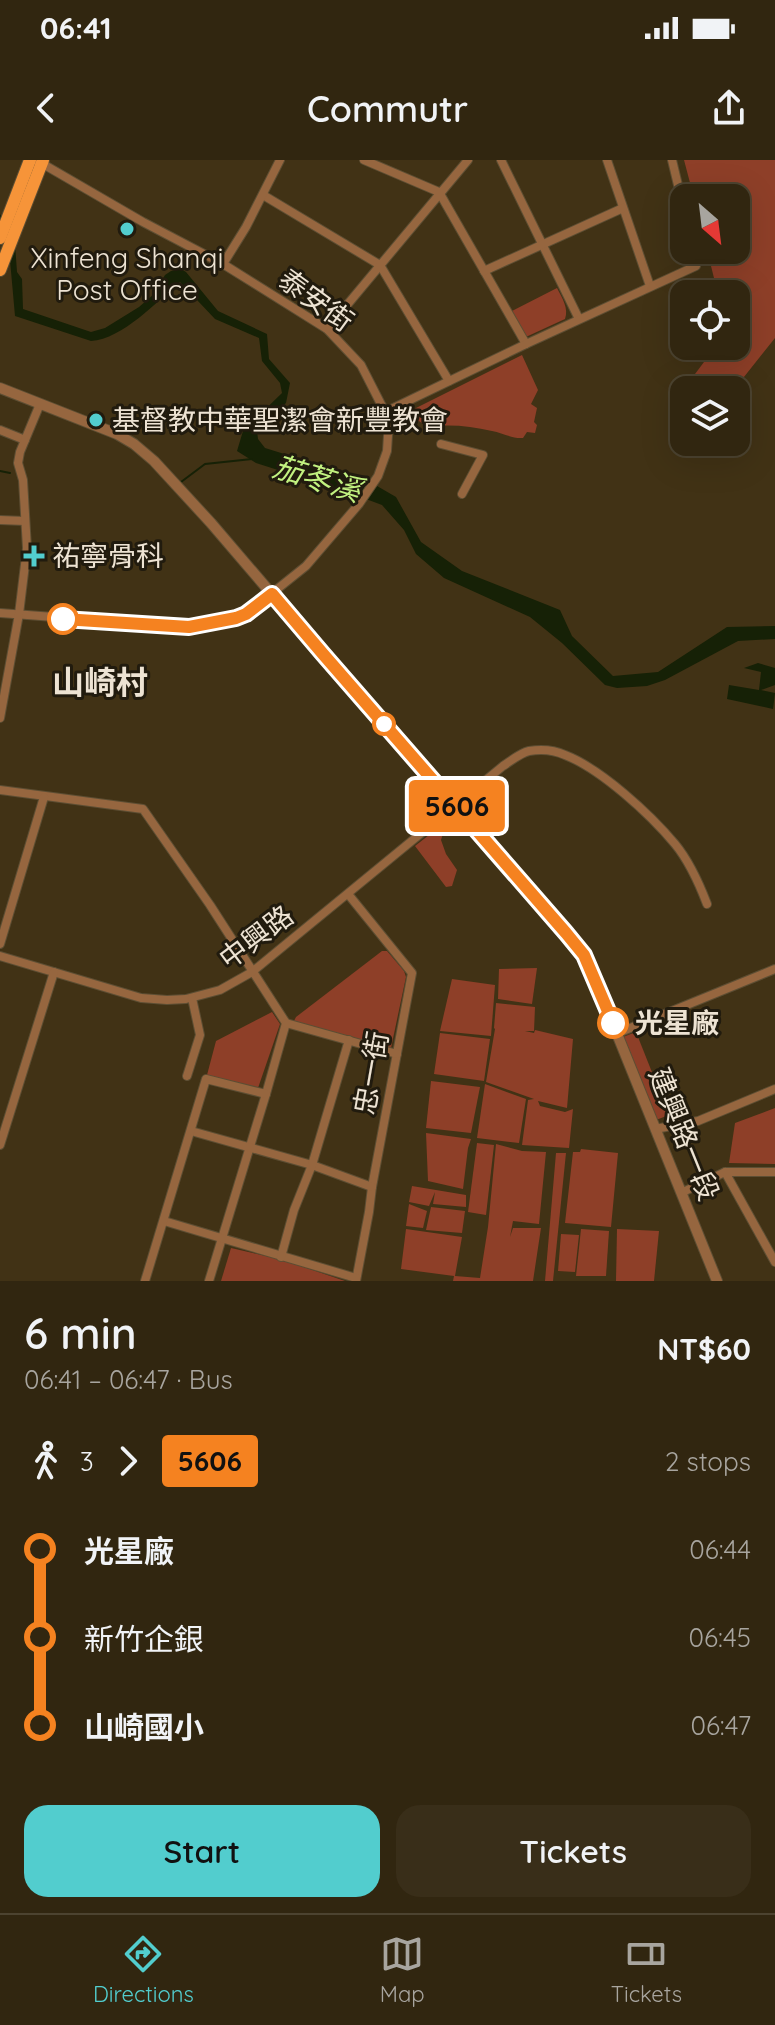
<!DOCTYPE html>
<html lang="en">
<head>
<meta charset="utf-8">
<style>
  :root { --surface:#312610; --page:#392e19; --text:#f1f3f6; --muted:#a8a59f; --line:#4c4330; --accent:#52cdce }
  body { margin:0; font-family:Quicksand,"Noto Sans TC",sans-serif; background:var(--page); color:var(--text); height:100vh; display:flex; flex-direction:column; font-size:30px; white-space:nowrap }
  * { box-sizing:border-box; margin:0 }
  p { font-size:26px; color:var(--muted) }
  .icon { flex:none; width:44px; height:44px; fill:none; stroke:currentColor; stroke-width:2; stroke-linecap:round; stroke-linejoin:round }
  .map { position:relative; height:1121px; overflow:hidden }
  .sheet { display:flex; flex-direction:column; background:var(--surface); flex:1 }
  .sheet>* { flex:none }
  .badge { padding:0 16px; border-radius:6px; font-size:28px; line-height:52px }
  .needle { width:52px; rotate:152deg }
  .controls { position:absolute; left:670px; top:24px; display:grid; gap:16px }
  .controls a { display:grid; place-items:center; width:80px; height:80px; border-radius:16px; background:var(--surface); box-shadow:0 8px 32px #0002,0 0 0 2px var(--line); font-size:40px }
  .map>.badge { position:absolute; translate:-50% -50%; box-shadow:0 0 0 4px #fff }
  .legs { display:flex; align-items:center; gap:12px; height:88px; padding:0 24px; font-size:26px }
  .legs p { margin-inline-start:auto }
  .overview { display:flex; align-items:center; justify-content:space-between; height:136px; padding:0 24px }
  h1 { font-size:44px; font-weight:600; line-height:60px }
  .button { display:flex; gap:16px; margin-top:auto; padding:16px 24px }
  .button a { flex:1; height:92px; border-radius:24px; background:var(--accent); color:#111; font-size:32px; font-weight:600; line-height:92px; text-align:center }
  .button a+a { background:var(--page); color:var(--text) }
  ul { padding:0 24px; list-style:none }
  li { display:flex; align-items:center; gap:28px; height:88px; font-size:30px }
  li i { display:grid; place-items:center; width:12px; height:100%; margin:0 10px; background:currentColor }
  li i::after { content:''; width:20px; height:20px; margin:-10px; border:6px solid; border-radius:50%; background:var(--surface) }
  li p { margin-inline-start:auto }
  li:first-child i { background:linear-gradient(#0000 50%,currentColor 0) }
  li:last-child i { background:linear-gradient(currentColor 50%,#0000 0) }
  .status { display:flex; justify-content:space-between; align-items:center; height:56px; padding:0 40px; background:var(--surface); direction:ltr }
  .status svg { height:22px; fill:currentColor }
  header { display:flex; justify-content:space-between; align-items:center; height:104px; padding:0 24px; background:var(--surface); font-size:36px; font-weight:600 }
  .tabs { display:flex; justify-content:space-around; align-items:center; height:112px; border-top:2px solid var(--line); background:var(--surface); font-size:22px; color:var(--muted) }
  .tabs a { display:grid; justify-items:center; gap:4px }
  .tabs .on { color:var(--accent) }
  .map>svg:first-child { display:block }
  .green { fill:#8e3f28 }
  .water { fill:#162106 }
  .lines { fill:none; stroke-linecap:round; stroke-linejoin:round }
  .stream { stroke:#162106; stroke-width:2 }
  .minor-casing { stroke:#5d4e33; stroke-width:10 }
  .tertiary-casing { stroke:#5d4e33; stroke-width:12 }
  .primary-casing { stroke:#5d4e33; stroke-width:14 }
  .minor { stroke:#96663f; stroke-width:8 }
  .tertiary { stroke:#96663f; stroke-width:10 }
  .primary { stroke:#f69439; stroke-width:12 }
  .line-1-casing { stroke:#fff; stroke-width:18 }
  .line-1 { stroke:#f58220; stroke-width:12 }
  .poi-dot { fill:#52cdce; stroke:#211b0e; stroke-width:3 }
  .stop-1-dot { fill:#fff; stroke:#f58220; stroke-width:4 }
  .labels { text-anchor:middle; stroke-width:6; stroke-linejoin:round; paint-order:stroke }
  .poi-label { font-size:28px; fill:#ede3d3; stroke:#211b0e; text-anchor:start }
  .street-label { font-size:28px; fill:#ede3d3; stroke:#211b0e }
  .stop-label { font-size:28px; font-weight:bold; fill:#ede3d3; stroke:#211b0e; text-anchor:start }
  .water-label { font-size:30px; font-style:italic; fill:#c2f280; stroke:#211b0e }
  .quarter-label { font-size:32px; font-weight:bold; fill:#ede3d3; stroke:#211b0e }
</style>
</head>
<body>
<div class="status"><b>06:41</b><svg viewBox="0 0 49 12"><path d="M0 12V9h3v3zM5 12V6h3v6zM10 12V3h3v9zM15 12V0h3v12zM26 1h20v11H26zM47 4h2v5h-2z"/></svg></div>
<header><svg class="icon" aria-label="back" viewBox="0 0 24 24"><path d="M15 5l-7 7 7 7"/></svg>Commutr<svg class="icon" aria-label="share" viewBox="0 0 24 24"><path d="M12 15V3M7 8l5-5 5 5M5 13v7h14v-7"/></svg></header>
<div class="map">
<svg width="775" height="1121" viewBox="0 0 775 1121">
  <rect width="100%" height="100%" fill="#413215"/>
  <g class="green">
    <polygon points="684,0 775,0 775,178 736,227 729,230 696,230 692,218 716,186 736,186 736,134 718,134 707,90 736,90 736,38 694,38"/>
    <path d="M 557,128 C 562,138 569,148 565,159 L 528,176 L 524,176 L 510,152 Z"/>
    <path d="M 522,195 L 538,230 L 531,244 L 537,248 L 534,262 L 537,265 L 535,273 L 527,272 L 523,278 C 513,279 503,273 492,271 C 470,266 449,264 427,267 L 419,261 L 414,264 L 406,260 L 408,252 Z"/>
    <polygon points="452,657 457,658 444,670 441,680 446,694 457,710 452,726 446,727 415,686"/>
    <polygon points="382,791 387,791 404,811 406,817 391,888 294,861 296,857"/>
    <polygon points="537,808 532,844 498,839 499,809"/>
    <polygon points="452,819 495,825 491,876 440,871"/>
    <polygon points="496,843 535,847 534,871 525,871 534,873 535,870 573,879 567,948 538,941 540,946 565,952 573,949 569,988 522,985 528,940 534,939 486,922 495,869 494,868"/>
    <polygon points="272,852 280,864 258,928 207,915 216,881"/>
    <polygon points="636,872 669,955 656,960 623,877"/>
    <polygon points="440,873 490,879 484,921 434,914"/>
    <polygon points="431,921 480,927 471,973 426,968"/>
    <polygon points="485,924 526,939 519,983 477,978"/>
    <polygon points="775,948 775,1004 729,1003 735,963"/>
    <polygon points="426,973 471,979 468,988 463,1029 428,1021"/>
    <polygon points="477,983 494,985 486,1055 468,1052"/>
    <polygon points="496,984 522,991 546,992 539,1064 513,1061 510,1077 513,1068 541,1068 533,1121 453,1121 454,1116 401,1109 406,1069 462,1077 455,1116 480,1118 488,1067"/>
    <polygon points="581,989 618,993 611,1067 565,1063 573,992 580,992"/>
    <polygon points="556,993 566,993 553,1121 545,1121"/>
    <polygon points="412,1026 466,1035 466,1047 433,1044 435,1032 429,1046 409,1042"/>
    <polygon points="409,1044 427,1051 423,1068 406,1066"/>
    <polygon points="431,1047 465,1051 462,1073 426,1070"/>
    <polygon points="581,1069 609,1071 606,1116 576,1116"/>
    <polygon points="617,1069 659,1071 654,1121 616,1121"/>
    <polygon points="561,1074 579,1075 575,1112 558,1111"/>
    <polygon points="231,1088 283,1100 345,1121 221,1121"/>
  </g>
  <g class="water">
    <path d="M 0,54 L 15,84 L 17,112 L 22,119 L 23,149 L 91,172 L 105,168 L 139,147 L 154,134 L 165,115 L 171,111 L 181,109 L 186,112 L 218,151 L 267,174 L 269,199 L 290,223 L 286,243 L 257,271 L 258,279 L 265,288 L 365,319 L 396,337 L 421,382 L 462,411 L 560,450 L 572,476 L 613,516 L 658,512 L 727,467 L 775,466 L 775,479 L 738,481 L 665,520 L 647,526 L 617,528 L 605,525 L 562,483 L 530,457 L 444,418 L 416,394 L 404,370 L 382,345 L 350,333 L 256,303 L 237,291 L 243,271 L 282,233 L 280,223 L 262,201 L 259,178 L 215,159 L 180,122 C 157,141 123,179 91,181 L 15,156 L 10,100 L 0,74 Z"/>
    <polygon points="758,503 775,508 775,525 761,530 775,533 773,549 727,539 729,525 759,530 761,512 744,508"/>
  </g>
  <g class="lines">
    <g class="stream">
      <polyline points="0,311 10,313"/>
      <polyline points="181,322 205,304 252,299"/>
    </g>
    <g class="minor-casing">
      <g id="minor">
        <polyline points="364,0 439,32 526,184"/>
        <polyline points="501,0 579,159"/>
        <polyline points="607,0 650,126"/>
        <polyline points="672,0 684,50"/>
        <polyline points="263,35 380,105 449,221"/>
        <polyline points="223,104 246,67 280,0"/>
        <polyline points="484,111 623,48"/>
        <polyline points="327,169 468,0"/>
        <polyline points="385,252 526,184 696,106 697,101 694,90"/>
        <polyline points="0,270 25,280"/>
        <polyline points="441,284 483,295 462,334"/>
        <polyline points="0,360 25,361"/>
        <polyline points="0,453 189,467 213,464 246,454 306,406 359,344 378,316 387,291 388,275 385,252 361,205 327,169 223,104 143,62 36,0"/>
        <polyline points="0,558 19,454 27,388 23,320 18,303 20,292 40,244"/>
        <polyline points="0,630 143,649 210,745 286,863 266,934 209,1121"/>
        <polyline points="348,734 412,813 372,1027 369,1052 356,1121"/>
        <polyline points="0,784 44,637"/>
        <path d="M 0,796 L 141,838 L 167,840 L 186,839 L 220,830 L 252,812 L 503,606 C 511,601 520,593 529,591 C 541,589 554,590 565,595 C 601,609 650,654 675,684 C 689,701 699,723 707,744"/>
        <polyline points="286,863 397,894"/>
        <polyline points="618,873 775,809"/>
        <polyline points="187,916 200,875 192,838"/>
        <polyline points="655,969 698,961 775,929"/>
        <polyline points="191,971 312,1005 372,1027"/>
        <polyline points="0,985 54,812"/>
        <polyline points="725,1012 775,1102"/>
        <polyline points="681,1033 725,1012 775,1012"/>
        <polyline points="164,1061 356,1118"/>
        <polyline points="281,1097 294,1050 312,1005 349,880"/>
        <polyline points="145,1121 206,919 266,934"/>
      </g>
    </g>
    <g class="tertiary-casing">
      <polyline id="tertiary" points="0,228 117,274 134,284 154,301 211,363 323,494 566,773 584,795 594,817 717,1121"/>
    </g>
    <g class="primary-casing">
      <g id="primary">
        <polyline points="0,78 30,0"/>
        <polyline points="0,110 43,0"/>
      </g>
    </g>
    <use href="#minor" class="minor"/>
    <use href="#tertiary" class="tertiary"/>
    <use href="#primary" class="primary"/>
  </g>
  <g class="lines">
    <g class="line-1-casing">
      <polyline id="line-1" points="63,459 189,467 236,458 246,454 272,434 323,494 566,773 584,795 613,863"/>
    </g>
    <use href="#line-1" class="line-1"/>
  </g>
  <g class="poi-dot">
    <circle cx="127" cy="69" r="8"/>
    <circle cx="96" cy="260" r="8"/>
    <path d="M30 384h8v8h8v8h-8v8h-8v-8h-8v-8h8z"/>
  </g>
  <g class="stop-1-dot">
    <circle cx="63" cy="459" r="14"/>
    <circle cx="384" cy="564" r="10"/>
    <circle cx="613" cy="863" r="14"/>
  </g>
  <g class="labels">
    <g class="poi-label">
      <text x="127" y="108" text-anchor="middle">Xinfeng Shanqi<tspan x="127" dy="32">Post Office</tspan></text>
      <text x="112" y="270">基督教中華聖潔會新豐教會</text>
      <text x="52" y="406">祐寧骨科</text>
    </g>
    <g class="street-label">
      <text transform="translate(316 140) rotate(36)" y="10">泰安街</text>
      <text transform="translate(256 777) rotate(-37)" y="10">中興路</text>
      <text transform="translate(371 913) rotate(-80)" y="10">忠一街</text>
      <text transform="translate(684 974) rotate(68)" y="10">建興路一段</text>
    </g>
    <g class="stop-label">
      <text x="635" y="873">光星廠</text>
    </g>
    <g class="water-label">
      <text transform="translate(317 319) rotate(17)" y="10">茄苳溪</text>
    </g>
    <g class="quarter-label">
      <text x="100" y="534">山崎村</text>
    </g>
  </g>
</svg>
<div class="controls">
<a><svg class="needle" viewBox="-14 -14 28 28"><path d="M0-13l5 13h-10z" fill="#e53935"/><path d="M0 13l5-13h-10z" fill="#a8a59f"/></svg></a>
<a><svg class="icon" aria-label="locate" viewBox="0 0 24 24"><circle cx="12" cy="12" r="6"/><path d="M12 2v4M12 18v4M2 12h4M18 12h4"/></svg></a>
<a><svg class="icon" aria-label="layers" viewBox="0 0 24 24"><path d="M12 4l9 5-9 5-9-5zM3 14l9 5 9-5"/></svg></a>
</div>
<b class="badge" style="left:457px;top:646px;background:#f58220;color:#111">5606</b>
</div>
<section class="sheet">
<div class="overview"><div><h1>6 min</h1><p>06:41 – 06:47 · Bus</p></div><b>NT$60</b></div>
<div class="legs"><svg class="icon" aria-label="walk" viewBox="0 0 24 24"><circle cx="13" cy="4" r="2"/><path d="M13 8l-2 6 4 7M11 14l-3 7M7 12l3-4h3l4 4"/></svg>3<svg class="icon" aria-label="forward" viewBox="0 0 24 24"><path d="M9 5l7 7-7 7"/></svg><b class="badge" style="background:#f58220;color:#111">5606</b><p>2 stops</p></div>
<ul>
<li><i style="color:#f58220"></i><b>光星廠</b><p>06:44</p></li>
<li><i style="color:#f58220"></i><span>新竹企銀</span><p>06:45</p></li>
<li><i style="color:#f58220"></i><b>山崎國小</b><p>06:47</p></li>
</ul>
<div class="button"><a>Start</a><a>Tickets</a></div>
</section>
<nav class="tabs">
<a class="on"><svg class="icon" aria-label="directions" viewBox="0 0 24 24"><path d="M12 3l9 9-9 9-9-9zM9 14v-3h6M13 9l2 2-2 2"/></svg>Directions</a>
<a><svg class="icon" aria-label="map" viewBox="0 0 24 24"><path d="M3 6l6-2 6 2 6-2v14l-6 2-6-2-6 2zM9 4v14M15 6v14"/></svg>Map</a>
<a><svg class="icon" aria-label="tickets" viewBox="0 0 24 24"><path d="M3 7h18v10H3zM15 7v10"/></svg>Tickets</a>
</nav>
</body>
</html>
